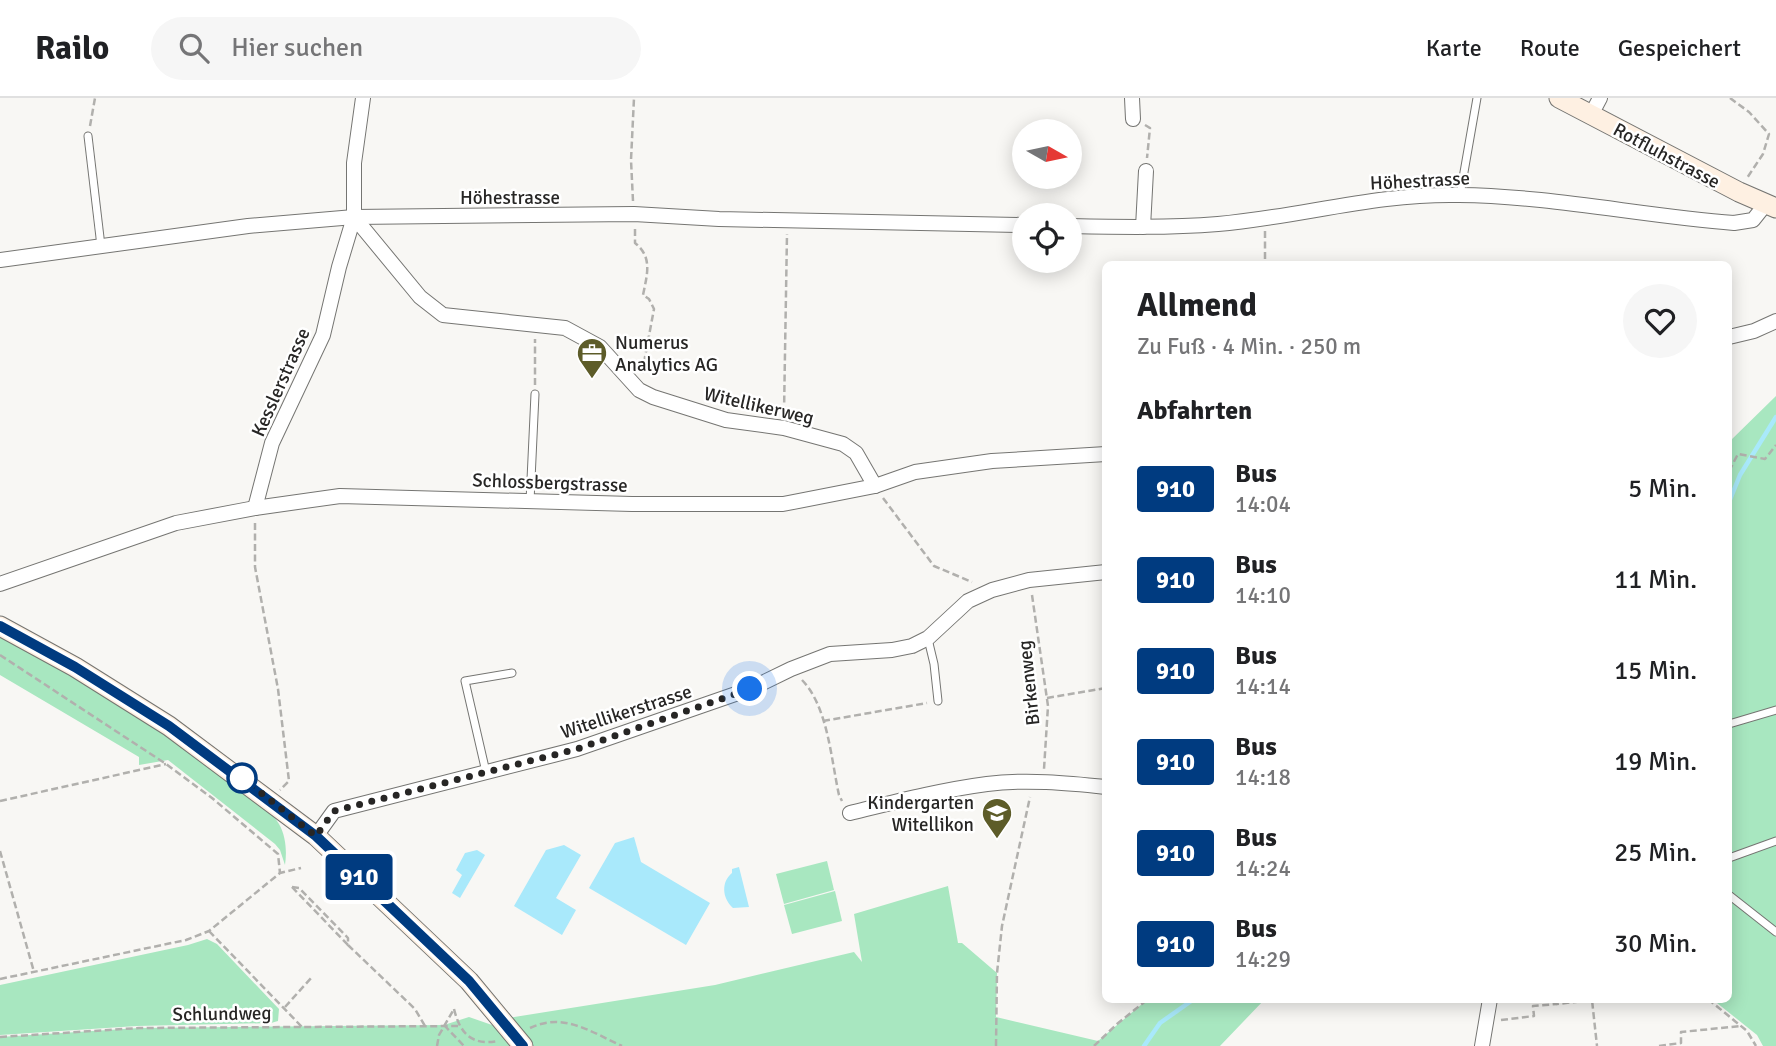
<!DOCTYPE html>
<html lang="de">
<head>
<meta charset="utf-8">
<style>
  :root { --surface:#fff; --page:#f6f6f6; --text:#202124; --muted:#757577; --line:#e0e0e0 }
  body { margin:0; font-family:Signika,sans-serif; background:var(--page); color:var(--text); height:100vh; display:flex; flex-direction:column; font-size:26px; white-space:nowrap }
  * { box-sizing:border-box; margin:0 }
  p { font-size:23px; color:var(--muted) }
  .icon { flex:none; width:38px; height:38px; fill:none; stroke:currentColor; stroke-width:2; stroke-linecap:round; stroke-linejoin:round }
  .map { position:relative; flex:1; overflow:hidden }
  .side { position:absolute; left:1102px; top:163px; width:630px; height:742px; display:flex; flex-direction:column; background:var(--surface); border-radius:10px; box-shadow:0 4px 18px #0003 }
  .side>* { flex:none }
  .badge { padding:0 14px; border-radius:5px; font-size:24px; line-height:46px }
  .needle { width:46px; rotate:99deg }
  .buttons { position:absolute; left:1012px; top:21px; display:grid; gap:14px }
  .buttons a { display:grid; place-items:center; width:70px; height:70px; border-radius:50%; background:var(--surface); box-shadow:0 4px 18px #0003; font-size:35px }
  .you { position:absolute; width:35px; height:35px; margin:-18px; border:5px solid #fff; border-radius:50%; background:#1a73e8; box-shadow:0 0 0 10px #1a73e833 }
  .map>.badge { position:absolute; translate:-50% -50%; box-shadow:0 0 0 4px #fff }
  h2 { padding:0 35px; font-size:26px; line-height:63px }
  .round { display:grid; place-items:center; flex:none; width:74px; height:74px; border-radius:37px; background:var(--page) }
  .headline { display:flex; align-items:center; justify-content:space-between; height:119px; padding:0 35px }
  h1 { font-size:33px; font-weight:800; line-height:52px }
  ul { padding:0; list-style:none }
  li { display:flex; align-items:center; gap:21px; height:91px; padding:0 35px }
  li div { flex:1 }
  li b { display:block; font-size:26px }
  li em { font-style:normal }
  li .badge { min-width:77px; font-weight:700; text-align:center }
  header { display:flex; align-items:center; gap:42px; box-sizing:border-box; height:98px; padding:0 35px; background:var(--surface); border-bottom:2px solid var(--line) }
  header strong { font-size:33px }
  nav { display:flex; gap:38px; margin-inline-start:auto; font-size:24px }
  .search { width:490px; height:63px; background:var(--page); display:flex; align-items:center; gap:18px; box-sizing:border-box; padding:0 24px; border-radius:38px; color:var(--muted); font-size:26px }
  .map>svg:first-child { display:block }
  .green { fill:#a8e7c0 }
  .water { fill:#a9e9fb }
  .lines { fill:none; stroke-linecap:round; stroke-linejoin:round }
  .stream { stroke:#a9e9fb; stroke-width:4.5 }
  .lane-casing { stroke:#757572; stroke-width:9 }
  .street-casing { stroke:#757572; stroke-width:16 }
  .secondary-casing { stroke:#757572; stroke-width:21 }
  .path { stroke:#b1b0ad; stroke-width:2.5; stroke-dasharray:7 3.5; stroke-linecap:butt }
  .lane { stroke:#fff; stroke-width:7 }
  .street { stroke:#fff; stroke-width:14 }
  .secondary { stroke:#fef0e2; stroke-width:19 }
  .line-casing { stroke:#fff; stroke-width:16 }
  .line { stroke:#003b80; stroke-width:10 }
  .walk { stroke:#272625; stroke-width:7; stroke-dasharray:0 12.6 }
  .stop-dot { fill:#fff; stroke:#003b80; stroke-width:3.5 }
  .labels { text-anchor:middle; stroke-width:5; stroke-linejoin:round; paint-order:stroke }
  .street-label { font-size:19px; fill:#272625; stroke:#fff }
  .poi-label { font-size:19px; fill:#272625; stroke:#fff; text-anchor:start }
</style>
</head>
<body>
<header>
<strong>Railo</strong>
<div class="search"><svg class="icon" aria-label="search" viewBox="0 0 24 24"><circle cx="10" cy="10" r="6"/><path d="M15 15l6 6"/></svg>Hier suchen</div>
<nav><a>Karte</a><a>Route</a><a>Gespeichert</a></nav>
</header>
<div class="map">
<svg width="1776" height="948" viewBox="0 0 1776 948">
  <rect width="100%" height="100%" fill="#f8f7f4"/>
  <g class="green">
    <polygon points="1776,298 1776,948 1763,948 1757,937 1712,901 1729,901 1729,344"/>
    <path d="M 0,538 C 74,577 146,622 214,671 C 234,685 266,705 279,726 C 286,738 287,754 285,767 L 280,752 L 275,746 L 168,662 L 139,667 L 139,659 L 0,577 Z"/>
    <polygon points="827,763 834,792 784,806 776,776"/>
    <polygon points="948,788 958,845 962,845 997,875 996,919 1098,943 1148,901 1265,901 1220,948 533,948 508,920 715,887 854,854 862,864 854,816"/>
    <polygon points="835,793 842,823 792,836 784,807"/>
    <polygon points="207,841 217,846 279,911 278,923 271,925 137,928 0,937 0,887 188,847"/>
    <polygon points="469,919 492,927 513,948 0,948 0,939 139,930 444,927"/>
  </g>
  <g class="water">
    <polygon points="634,739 641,764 710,805 686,847 589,790 615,745"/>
    <polygon points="564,747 581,757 556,800 576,812 562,837 514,808 546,752"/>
    <polygon points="477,752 485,757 460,800 452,795 462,777 456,772 465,755"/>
    <path d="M 739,769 L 749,809 L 733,810 C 722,800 721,784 732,775 L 732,771 Z"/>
  </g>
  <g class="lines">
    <g class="stream">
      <polyline points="1729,404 1740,377 1776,319"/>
      <polyline points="1144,948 1160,925 1194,901"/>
    </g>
    <g class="lane-casing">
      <g id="lane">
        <polyline points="88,38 101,148"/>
        <polyline points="1460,97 1477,0"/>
        <polyline points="530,403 535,296"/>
        <polyline points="928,541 934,566 938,603"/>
        <polyline points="1729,626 1776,612"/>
        <polyline points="486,674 465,583 512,575"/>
        <polyline points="1729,760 1776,743"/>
        <polyline points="1729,797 1776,834"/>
      </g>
    </g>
    <g class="street-casing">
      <g id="street">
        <polyline points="1132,0 1133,21"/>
        <polyline points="1591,17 1600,0"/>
        <polyline points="354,119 420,199 443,217 565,230 600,249 639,292 653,299 726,322 784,330 843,346 856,355 875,388"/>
        <path d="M 1069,128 C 1119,129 1168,130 1218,126 C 1299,119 1378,95 1459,97 C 1551,98 1642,118 1734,125 L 1753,122 L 1765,107"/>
        <polyline points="1143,129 1146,73"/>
        <polyline points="0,162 248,128 354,119 634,116 719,121 1024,127"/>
        <polyline points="1729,239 1754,233 1776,223"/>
        <polyline points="255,410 272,345 323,237 339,169 354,119 354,65 363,0"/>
        <polyline points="0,486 176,425 255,410 340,398 632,406 783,406 875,388 915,374 992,363 1106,356"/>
        <path d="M 850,715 C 895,704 941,692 987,686 C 1025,681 1068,685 1106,689"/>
        <polyline points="316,738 334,713 577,651 750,591 791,571 830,556 892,552 912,548 928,540 968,503 992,492 1029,482 1106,474"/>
        <polyline points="1482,948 1490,901"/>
      </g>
    </g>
    <g class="secondary-casing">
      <g id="secondary">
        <polyline points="1559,0 1739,94 1776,110"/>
        <polyline points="0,528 75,569 169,628 316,738 469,883 523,948"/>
      </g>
    </g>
    <g class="path">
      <polyline points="1730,0 1749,14 1769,36 1763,56 1747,80"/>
      <polyline points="1145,27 1150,30 1147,60"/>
      <polyline points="90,28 95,0"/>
      <polyline points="633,103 631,62 634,0"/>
      <path d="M 635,131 L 635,145 C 653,159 647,177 643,197 L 649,201 L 654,211 L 642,275"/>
      <polyline points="1265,133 1265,166"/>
      <polyline points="535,287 535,241"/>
      <polyline points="784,315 787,136"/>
      <polyline points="1729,373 1738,356 1765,361 1776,347"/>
      <polyline points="883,400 934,468 972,484"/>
      <polyline points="255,425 255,469 278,591 289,683 280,692"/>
      <polyline points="1032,497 1048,608 1044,671"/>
      <polyline points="0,557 166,666 212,700 278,756 280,775"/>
      <path d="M 802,582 C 828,609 831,661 839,697 L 842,703"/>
      <polyline points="1047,600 1106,590"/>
      <polyline points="823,623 927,605"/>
      <polyline points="0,703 166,666"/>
      <polyline points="0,753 34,874"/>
      <polyline points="292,789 299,790 348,840 348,847 415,911 425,928"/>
      <polyline points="292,789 348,847"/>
      <polyline points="209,833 302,929"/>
      <polyline points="0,881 186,842 209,833 280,775 301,770"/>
      <polyline points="1556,901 1557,906 1592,902 1597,948"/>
      <polyline points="1708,901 1747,933 1756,948"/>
      <polyline points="285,909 312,879"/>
      <path d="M 454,911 C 460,935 471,948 498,943"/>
      <polyline points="1501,922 1534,918 1533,908 1557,906"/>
      <polyline points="444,927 464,948"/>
      <path d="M 530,930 C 564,914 591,934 622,948"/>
      <polyline points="0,939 139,930 458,928"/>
      <polyline points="437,948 439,937 454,911"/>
      <polyline points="996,948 997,875 1002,828 1030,699"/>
      <polyline points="1094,948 1117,926 1148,901"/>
      <polyline points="1659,948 1681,945 1681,934 1741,928"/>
    </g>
    <use href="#lane" class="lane"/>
    <use href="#street" class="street"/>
    <use href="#secondary" class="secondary"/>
  </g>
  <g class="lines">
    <g class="line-casing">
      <polyline id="line" points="0,528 75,569 169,628 316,738 469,883 523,948"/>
    </g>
    <use href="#line" class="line"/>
    <polyline class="walk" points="242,680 316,738 334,713 577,651 750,591"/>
  </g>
  <defs>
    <g id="office-pin" transform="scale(1.575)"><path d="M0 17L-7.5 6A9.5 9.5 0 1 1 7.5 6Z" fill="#5d5c29" stroke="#fff"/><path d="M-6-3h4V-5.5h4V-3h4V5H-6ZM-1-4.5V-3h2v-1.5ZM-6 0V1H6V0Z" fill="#fff"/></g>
    <g id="school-pin" transform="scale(1.575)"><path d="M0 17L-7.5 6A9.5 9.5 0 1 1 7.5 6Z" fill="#5d5c29" stroke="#fff"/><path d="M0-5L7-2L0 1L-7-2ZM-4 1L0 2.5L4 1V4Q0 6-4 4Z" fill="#fff"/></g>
  </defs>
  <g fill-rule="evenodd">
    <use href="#office-pin" x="592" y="255"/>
    <use href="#school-pin" x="997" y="715"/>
  </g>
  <circle class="stop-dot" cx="242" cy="680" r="14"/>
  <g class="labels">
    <g class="street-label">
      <text transform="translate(1667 57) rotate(28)" y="7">Rotfluhstrasse</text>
      <text transform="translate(1420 82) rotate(-3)" y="7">Höhestrasse</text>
      <text x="510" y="106">Höhestrasse</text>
      <text transform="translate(280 284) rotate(-66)" y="7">Kesslerstrasse</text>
      <text transform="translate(759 307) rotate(13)" y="7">Witellikerweg</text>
      <text transform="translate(550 384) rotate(2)" y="7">Schlossbergstrasse</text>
      <text transform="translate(1028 585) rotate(-96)" y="7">Birkenweg</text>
      <text transform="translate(626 613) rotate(-18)" y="7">Witellikerstrasse</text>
      <text transform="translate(222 915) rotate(-1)" y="7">Schlundweg</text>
    </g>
    <g class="poi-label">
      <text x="615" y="251">Numerus<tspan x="615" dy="22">Analytics AG</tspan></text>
      <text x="974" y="711" text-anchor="end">Kindergarten<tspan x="974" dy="22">Witellikon</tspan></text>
    </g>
  </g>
</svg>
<div class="buttons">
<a><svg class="needle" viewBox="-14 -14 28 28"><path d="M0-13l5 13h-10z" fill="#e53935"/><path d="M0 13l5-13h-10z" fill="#757577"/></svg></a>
<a><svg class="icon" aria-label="locate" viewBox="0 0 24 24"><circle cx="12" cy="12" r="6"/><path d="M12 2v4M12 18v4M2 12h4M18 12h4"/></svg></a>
</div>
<div class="you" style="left:750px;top:591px"></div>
<b class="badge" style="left:359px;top:779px;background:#003b80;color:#fff">910</b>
<section class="side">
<div class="headline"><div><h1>Allmend</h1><p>Zu Fuß · 4 Min. · 250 m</p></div><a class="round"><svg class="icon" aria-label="heart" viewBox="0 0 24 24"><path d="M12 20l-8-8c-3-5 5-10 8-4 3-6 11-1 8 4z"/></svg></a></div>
<h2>Abfahrten</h2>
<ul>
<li><span class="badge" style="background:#003b80;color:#fff">910</span><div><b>Bus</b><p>14:04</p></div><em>5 Min.</em></li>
<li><span class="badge" style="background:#003b80;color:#fff">910</span><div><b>Bus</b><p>14:10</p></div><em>11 Min.</em></li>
<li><span class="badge" style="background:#003b80;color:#fff">910</span><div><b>Bus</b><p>14:14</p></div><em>15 Min.</em></li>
<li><span class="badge" style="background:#003b80;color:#fff">910</span><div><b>Bus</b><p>14:18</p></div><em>19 Min.</em></li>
<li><span class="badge" style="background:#003b80;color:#fff">910</span><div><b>Bus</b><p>14:24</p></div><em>25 Min.</em></li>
<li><span class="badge" style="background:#003b80;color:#fff">910</span><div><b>Bus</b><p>14:29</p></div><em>30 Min.</em></li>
</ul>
</section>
</div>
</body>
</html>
